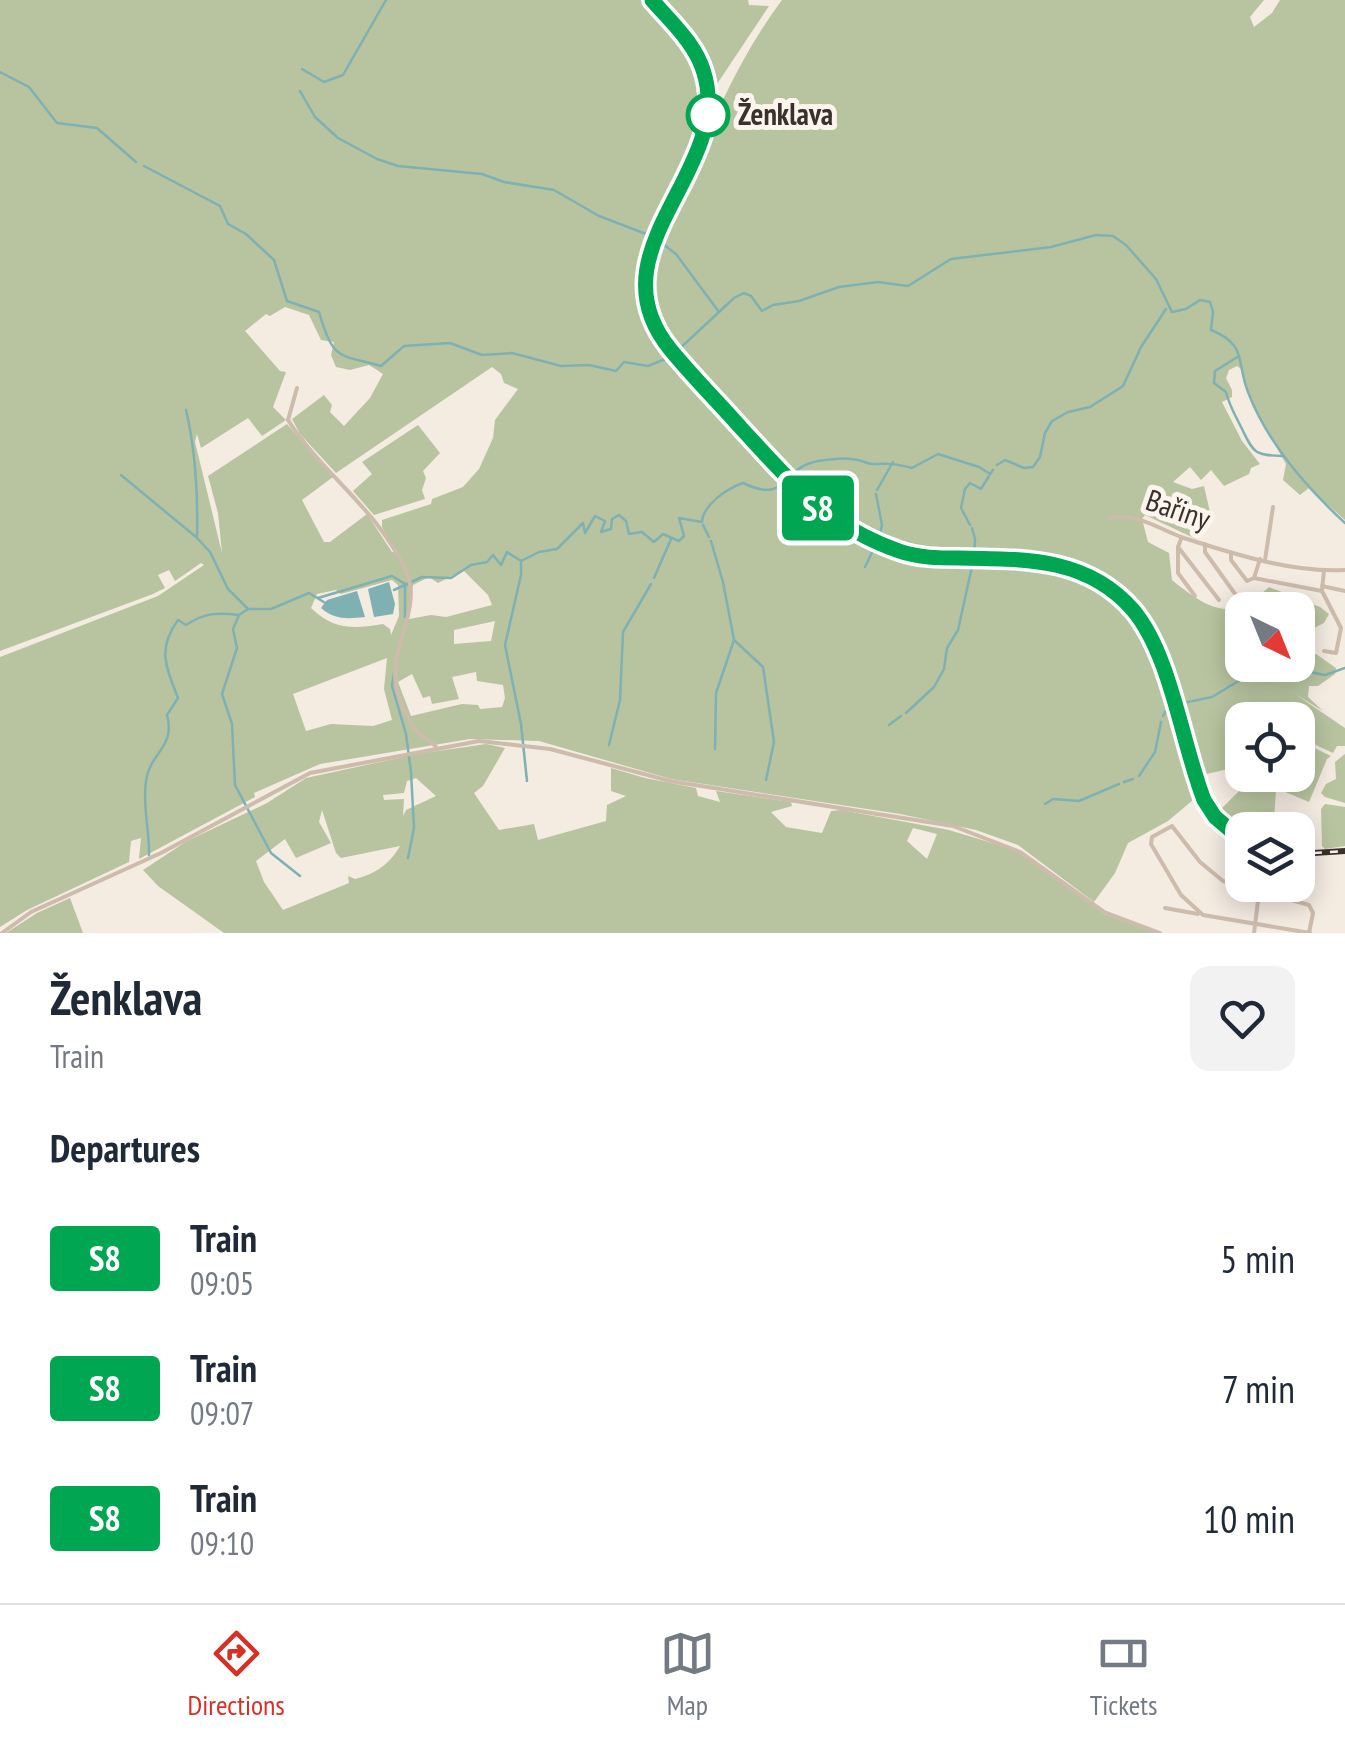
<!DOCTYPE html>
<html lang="en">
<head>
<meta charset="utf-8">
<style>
  :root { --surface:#fff; --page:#f2f2f3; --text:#1f2937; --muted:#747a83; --line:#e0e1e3; --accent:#d93025 }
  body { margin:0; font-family:"PT Sans Narrow",sans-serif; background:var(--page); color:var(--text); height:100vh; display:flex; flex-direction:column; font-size:38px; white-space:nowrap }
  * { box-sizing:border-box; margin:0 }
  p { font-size:32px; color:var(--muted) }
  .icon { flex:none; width:55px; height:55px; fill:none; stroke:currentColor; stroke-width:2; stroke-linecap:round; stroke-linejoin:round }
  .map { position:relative; height:933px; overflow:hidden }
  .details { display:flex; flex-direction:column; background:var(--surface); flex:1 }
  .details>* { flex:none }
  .badge { padding:0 20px; border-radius:8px; font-size:35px; line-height:65px }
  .needle { width:65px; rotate:137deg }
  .fabs { position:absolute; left:1225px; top:592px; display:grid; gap:20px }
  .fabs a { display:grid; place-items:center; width:90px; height:90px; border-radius:20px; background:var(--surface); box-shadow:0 5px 25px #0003; font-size:50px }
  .map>.badge { position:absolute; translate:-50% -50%; box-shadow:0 0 0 5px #fff }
  h2 { padding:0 50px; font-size:38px; line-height:90px }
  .round { display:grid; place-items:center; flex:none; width:105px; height:105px; border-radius:20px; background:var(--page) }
  .summary { display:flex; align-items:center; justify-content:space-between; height:170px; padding:0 50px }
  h1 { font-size:48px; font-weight:800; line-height:75px }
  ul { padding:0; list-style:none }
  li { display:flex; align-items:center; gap:30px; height:130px; padding:0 50px }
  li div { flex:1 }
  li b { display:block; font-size:38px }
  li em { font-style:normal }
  li .badge { min-width:110px; font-weight:700; text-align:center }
  .dock { display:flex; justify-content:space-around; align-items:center; height:140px; border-top:2px solid var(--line); background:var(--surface); font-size:28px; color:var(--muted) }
  .dock a { display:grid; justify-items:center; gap:5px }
  .dock .selected { color:var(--accent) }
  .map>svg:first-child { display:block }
  .green { fill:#b8c4a0; fill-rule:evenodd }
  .water { fill:#7fb0b2 }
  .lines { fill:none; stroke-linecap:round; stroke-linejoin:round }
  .stream { stroke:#7fb0b2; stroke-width:2.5 }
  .minor { stroke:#cdbbac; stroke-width:4 }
  .rail-casing { stroke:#3b302b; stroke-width:6 }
  .rail { stroke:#fbf5ee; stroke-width:2.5; stroke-dasharray:8; stroke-linecap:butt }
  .line-casing { stroke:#fff; stroke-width:22 }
  .line { stroke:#00a651; stroke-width:15 }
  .stop-dot { fill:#fff; stroke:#00a651; stroke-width:5 }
  .labels { text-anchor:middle; stroke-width:10; stroke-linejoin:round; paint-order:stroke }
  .stop-label { font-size:30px; font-weight:bold; fill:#3b302b; stroke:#fbf5ee; text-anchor:start }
  .street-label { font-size:30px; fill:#3b302b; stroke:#fbf5ee }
</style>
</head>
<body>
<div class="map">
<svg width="1345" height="933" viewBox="0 0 1345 933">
  <rect width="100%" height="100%" fill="#f4ebe1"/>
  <g class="green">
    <path d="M 0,0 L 646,0 L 691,58 L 702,101 L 701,131 L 646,245 L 645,301 L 650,325 L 666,348 C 692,378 720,408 747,438 C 793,488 835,534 901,555 C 972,578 1050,541 1113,594 C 1188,658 1162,795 1242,843 L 1242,850 L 1214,828 L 1193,800 L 1168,821 L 1128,843 L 1115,873 L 1094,902 L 1018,845 L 976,830 L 900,814 L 671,779 L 539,741 L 470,739 L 320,764 L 254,793 L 255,797 L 139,859 L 141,838 L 131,841 L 129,862 L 27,910 L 0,927 L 0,657 L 158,596 L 204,565 L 201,563 L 175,581 L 169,570 L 158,575 L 165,588 L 153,594 L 0,651 ZM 285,307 L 309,315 L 321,340 L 334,342 L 331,355 L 336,367 L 350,370 L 369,365 L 383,374 L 370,398 L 344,426 L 330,412 L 332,405 L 324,395 L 292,419 L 300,434 L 336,473 L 492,367 L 501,374 L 504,383 L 518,389 L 495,420 L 493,438 L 479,469 L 463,487 L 432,499 L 431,504 L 382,520 L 382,527 L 396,552 L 392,552 L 367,514 L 330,542 L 324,542 L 302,500 L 333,477 L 287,424 L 208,476 L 218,513 L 222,553 L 195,442 L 197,434 L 201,448 L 248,418 L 262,436 L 286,420 L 273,407 L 286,372 L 280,371 L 245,331 L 266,314 L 270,316 ZM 463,570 L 488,595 L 492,605 L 446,617 L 431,615 L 409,619 L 413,585 L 429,577 L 438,583 ZM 392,580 L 398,585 L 399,616 L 391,635 L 390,629 L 383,624 C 352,629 334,630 311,608 L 317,594 L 336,590 L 341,594 ZM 495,621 L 491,641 L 454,644 L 454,630 ZM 387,658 L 384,689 L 392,720 L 373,726 L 331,724 L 306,731 L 293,694 ZM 476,672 L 477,681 L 503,685 L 505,698 L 502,707 L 480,709 L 478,705 L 462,704 L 411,716 L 398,682 L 412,674 L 423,698 L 430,696 L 432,704 L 459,699 L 452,677 Z"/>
    <polygon points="658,0 748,0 749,5 769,6 713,90 697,47"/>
    <path d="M 782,0 L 1264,0 L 1250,17 L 1254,27 L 1272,13 L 1280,0 L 1345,0 L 1345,520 L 1309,488 L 1300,495 L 1283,480 L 1286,464 L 1254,408 L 1241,369 L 1237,366 L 1229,370 L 1226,378 L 1232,390 L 1232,397 L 1222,402 L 1242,441 L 1260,464 L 1251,468 L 1249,474 L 1224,486 L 1211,470 L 1201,480 L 1190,467 L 1173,482 L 1192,489 L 1204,486 L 1212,521 L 1196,539 L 1145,515 L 1142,519 L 1148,542 L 1169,553 L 1172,580 C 1209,610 1231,623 1269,587 L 1320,607 L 1329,614 L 1324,623 L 1298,636 L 1298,610 L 1242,610 L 1242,665 L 1298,665 L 1298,653 L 1316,654 L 1336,668 L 1335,674 L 1318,686 L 1309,686 L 1308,697 L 1323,711 L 1295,694 L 1345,728 L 1345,746 L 1337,746 L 1333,753 L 1305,740 L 1300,741 L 1331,756 L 1327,759 L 1309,802 L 1264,783 L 1255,775 L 1298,775 L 1298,720 L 1242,720 L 1242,766 L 1202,775 L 1221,809 L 1253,777 L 1276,791 L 1274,820 L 1279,830 L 1242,830 L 1242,835 L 1239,835 C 1163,771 1193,644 1109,584 C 1040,535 973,572 903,550 C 834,528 796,483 749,432 C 696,374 623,320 660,233 C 671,206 692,181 705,155 C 713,138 714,120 721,104 C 738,68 758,32 782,0 Z"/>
    <polygon points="418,425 440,453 423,471 426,478 422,490 425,499 374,515 353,491 372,474 362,462"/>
    <path d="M 486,744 L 505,748 L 483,786 L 474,793 L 499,830 L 534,824 L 538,840 L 606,821 L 607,805 L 626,796 L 611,791 L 611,768 L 645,778 L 696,788 L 698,796 L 720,802 L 716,791 L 791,802 L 792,806 L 771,812 L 786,827 L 822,833 L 831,811 L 841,810 L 949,830 L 1015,850 L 1104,914 L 1157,933 L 224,933 L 158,886 L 143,870 L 187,841 L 267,803 L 306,778 L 417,754 ZM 416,778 L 436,796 L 406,810 L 403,816 L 404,799 L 384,800 L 383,795 L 404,793 L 407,781 ZM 322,810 L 336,853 L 341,858 L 400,846 C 389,865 375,874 355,879 L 348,876 L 349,883 L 283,910 L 264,882 L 256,861 L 285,839 L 296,858 L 331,843 L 319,822 ZM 913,828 L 937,834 L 927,859 L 907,841 Z"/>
    <polygon points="1345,754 1345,803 1325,797 1321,793 1326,784 1336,779 1335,762"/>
    <polygon points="1325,804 1345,807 1345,846 1325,849 1322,846 1321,809"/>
    <polygon points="70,898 83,933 6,933 37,913"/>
  </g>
  <g class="water">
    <polygon points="389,582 395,604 393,614 374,617 368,589"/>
    <path d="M 357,591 L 365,617 C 347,619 335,620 321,608 L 327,600 Z"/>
  </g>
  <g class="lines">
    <g class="stream">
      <polyline points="302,69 324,82 343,75 386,0"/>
      <polyline points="0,72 29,87 57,123 97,128 136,162"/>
      <polyline points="300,91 315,117 338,138 377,159 398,166 482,174 504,182 554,190 599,216 654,237 676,254 719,312"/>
      <path d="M 144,166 L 220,206 L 228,224 L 246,234 L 274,260 L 287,301 L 319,312 C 333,361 338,354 381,366 L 404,346 L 450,343 L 482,355 L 512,353 L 561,366 L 589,365 L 616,371 L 624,362 L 648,366 L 673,356"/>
      <path d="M 675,353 L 734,298 L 744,293 L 751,296 L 762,311 L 773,305 L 799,301 L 839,287 L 878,282 L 908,286 L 951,259 L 1051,247 L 1096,235 L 1113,236 L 1126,245 L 1156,279 L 1172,312 L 1186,309 L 1200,300 L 1210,302 L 1213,312 L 1211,330 C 1248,345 1236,362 1248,392 C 1267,442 1307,488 1345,523"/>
      <path d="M 1239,356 L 1215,371 L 1214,383 L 1226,392 C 1230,408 1236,416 1243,431 C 1254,454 1256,455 1282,456"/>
      <path d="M 186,410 C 196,452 198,494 197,538 L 210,552 L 228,589 L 248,609"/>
      <polyline points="997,465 1005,460 1024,468 1033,467 1040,457 1045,433 1052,421 1068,412 1090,407 1123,386 1141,347 1166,309"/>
      <polyline points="121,475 196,537"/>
      <polyline points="877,490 893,462"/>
      <polyline points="876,494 882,525 878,542"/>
      <polyline points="703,525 709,537"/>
      <polyline points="970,525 961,508 965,489 970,483 981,489 989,476"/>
      <polyline points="972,528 975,539 974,558"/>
      <polyline points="711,541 723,582 734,640 763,667 774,742 766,780"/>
      <polyline points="521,563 521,575 505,645 521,724 527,781"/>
      <polyline points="865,567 876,544"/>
      <polyline points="654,578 671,539"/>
      <polyline points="405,586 405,617"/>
      <path d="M 394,590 L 422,577 L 451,578 L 471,565 L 487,562 L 493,555 L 501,565 L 507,552 L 521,561 L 539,552 L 557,549 L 583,523 L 585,533 L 595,516 L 605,521 L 601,532 L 611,529 L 612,519 L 619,515 L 626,521 L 629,534 L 642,532 L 654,542 L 663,534 L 679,541 L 684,536 L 679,518 L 702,522 C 703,505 726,489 743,483 C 789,505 780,468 818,461 C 830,459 847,457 858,460 C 864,461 867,464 873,464 C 888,463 897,464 912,468 L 938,454 L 979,467 L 990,474 L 993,470"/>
      <polyline points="318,598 392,576 407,585"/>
      <polyline points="239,615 233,629 237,648 222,694 232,724 235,785 271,853 300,876"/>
      <polyline points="394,673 392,686 406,734 411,772 414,828 408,858"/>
      <polyline points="1178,704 1212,697 1250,674 1294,669 1325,675 1345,668"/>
      <polyline points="906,713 934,687 944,669 947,648 958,630 973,562"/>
      <polyline points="1163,716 1169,706"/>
      <polyline points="889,725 901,716"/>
      <polyline points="609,745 620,700 623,632 651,584"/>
      <polyline points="715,749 716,693 734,640"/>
      <polyline points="1139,776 1155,752 1161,722"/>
      <polyline points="1124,782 1133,779"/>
      <polyline points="1045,804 1053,799 1079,801 1119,784"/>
      <path d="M 149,855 C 150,831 142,806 146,781 C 150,752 176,747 167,715 L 178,698 C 167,669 156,650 178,620 L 186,625 C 204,613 217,612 239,615 L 248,609 L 271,609 L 309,593 L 327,604"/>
    </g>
    <g class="minor">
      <path d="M 297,388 L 288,420 C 324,476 376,507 406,571 C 423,608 389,647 396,685 C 398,697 407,716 413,727 C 419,736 430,739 436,747"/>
      <path d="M 1110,518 C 1139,513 1158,529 1184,538 C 1234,554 1292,573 1345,570"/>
      <polyline points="1181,539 1178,547 1219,600"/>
      <polyline points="1205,544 1205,552 1243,605"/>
      <polyline points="1178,547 1178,573 1195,596"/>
      <polyline points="1231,553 1231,560 1247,581 1254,578 1322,591"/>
      <polyline points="1265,560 1273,507"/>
      <polyline points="1324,570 1322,591 1341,628 1336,653 1324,651"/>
      <polyline points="1254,578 1260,559"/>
      <polyline points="1322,586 1345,591"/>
      <polyline points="1165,908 1198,914"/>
      <polyline points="2,933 31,912 161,853 310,773 479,741 550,749 670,781 953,826 1020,852 1104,912 1160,933"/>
      <polyline points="1254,933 1259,893"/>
      <polyline points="1309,933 1313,913 1309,905 1223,881 1200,862 1172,826 1152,837 1151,844 1181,895 1203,915 1310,933"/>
    </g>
    <g class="rail-casing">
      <g id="rail">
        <path d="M 652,0 C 670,21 692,40 702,66 C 741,164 595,241 666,343 C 684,369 709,393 731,416 C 783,473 829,532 907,554 C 926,559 947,558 967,558 C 1030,559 1088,559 1133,610 C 1171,655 1182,744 1204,800 L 1215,817 L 1242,840"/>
        <polyline points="1298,854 1345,851"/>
      </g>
    </g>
    <use href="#rail" class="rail"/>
  </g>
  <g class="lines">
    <g class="line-casing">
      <path id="line" d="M 652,0 C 671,22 696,44 704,73 C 734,171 590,250 670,349 C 692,376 718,402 741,428 C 791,482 827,526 899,551 C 919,558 939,558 959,558 C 1024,559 1087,557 1133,610 C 1171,655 1182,744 1204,800 L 1215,817 L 1242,840"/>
    </g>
    <use href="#line" class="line"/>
  </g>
  <circle class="stop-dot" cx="708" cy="115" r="20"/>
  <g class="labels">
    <g class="stop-label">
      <text x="738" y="125">Ženklava</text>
    </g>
    <g class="street-label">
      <text transform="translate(1178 510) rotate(19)" y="10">Bařiny</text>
    </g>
  </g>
</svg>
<div class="fabs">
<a><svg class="needle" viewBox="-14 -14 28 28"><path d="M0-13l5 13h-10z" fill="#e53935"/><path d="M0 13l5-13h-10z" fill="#747a83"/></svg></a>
<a><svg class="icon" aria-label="locate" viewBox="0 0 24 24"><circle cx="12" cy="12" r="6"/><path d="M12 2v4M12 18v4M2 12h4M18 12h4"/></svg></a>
<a><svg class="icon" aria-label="layers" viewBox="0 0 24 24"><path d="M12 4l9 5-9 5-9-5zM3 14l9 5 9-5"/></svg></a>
</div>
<b class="badge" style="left:818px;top:508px;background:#00a651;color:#fff">S8</b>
</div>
<section class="details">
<div class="summary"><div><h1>Ženklava</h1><p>Train</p></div><a class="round"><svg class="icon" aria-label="heart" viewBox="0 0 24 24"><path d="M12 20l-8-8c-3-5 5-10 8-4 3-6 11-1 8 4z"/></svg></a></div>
<h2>Departures</h2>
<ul>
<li><span class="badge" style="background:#00a651;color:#fff">S8</span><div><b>Train</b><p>09:05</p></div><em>5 min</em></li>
<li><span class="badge" style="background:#00a651;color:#fff">S8</span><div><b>Train</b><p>09:07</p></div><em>7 min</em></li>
<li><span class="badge" style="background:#00a651;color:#fff">S8</span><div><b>Train</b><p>09:10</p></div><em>10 min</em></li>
</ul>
</section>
<nav class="dock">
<a class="selected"><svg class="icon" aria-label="directions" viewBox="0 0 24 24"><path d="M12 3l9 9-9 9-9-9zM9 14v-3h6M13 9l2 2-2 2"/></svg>Directions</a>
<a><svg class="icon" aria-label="map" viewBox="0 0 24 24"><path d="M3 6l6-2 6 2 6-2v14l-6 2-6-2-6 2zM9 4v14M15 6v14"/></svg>Map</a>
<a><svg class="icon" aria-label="tickets" viewBox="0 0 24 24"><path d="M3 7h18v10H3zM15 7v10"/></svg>Tickets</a>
</nav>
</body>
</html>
